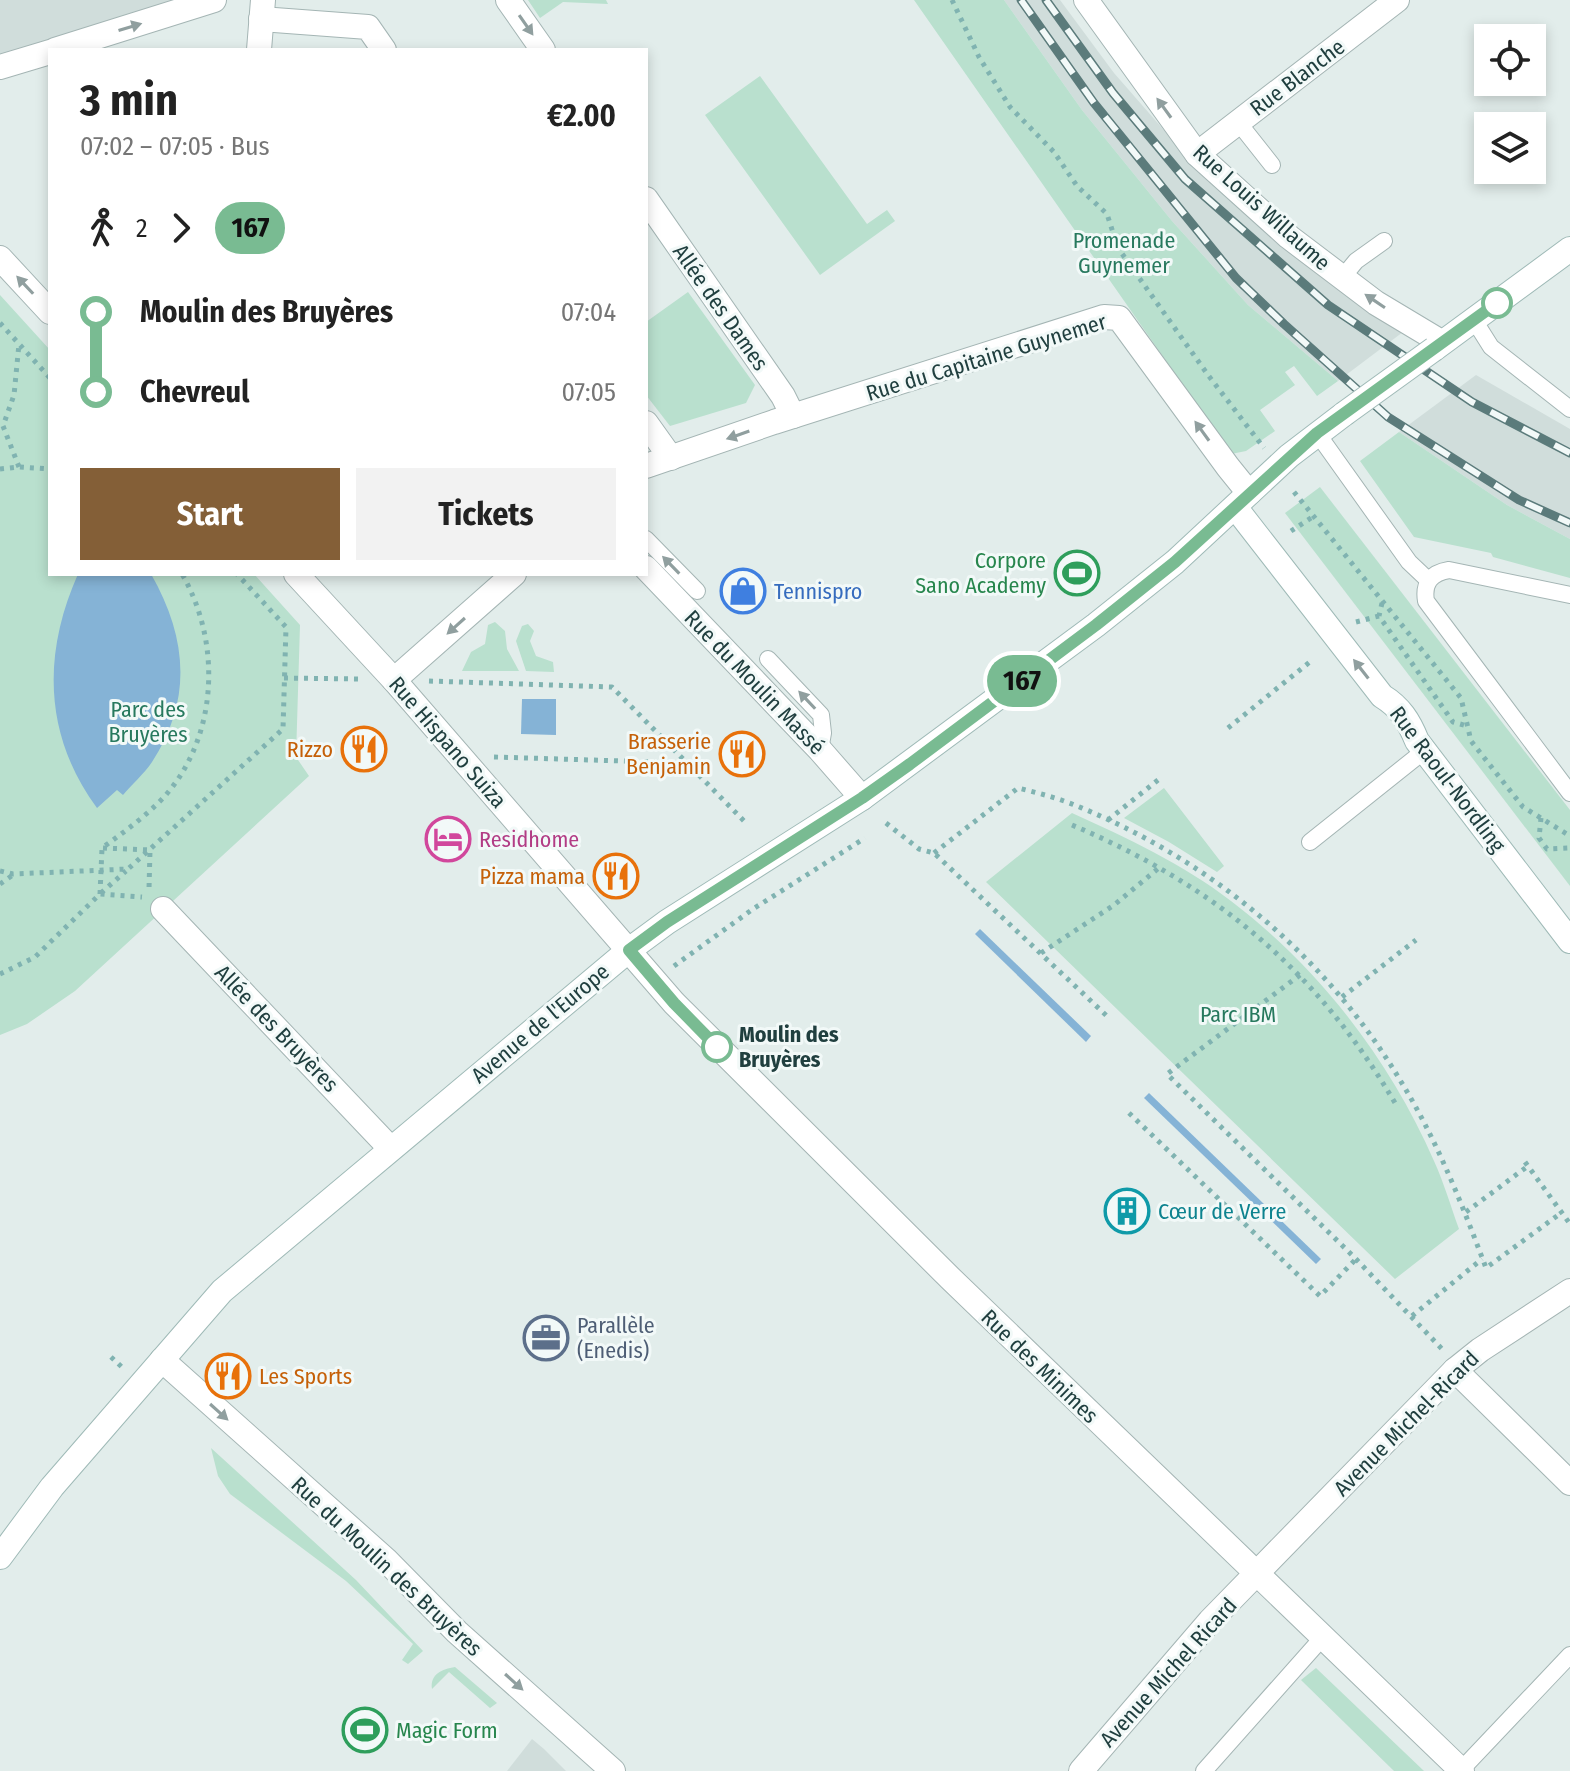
<!DOCTYPE html>
<html lang="en">
<head>
<meta charset="utf-8">
<style>
  :root { --surface:#fff; --page:#f2f2f2; --text:#222; --muted:#767676; --accent:#845f37 }
  body { margin:0; font-family:"Fira Sans Condensed",sans-serif; background:var(--page); color:var(--text); height:100vh; display:flex; flex-direction:column; font-size:30px; white-space:nowrap }
  * { box-sizing:border-box; margin:0 }
  p { font-size:26px; color:var(--muted) }
  .icon { flex:none; width:44px; height:44px; fill:none; stroke:currentColor; stroke-width:2; stroke-linecap:round; stroke-linejoin:round }
  .map { position:relative; flex:1; overflow:hidden }
  .panel { position:absolute; left:48px; top:48px; width:600px; height:528px; display:flex; flex-direction:column; background:var(--surface); border-radius:0px; box-shadow:0 4px 12px #0003 }
  .panel>* { flex:none }
  .badge { padding:0 16px; border-radius:26px; font-size:28px; line-height:52px }
  .controls { position:absolute; left:1474px; top:24px; display:grid; gap:16px }
  .controls a { display:grid; place-items:center; width:72px; height:72px; border-radius:0px; background:var(--surface); box-shadow:0 4px 12px #0003; font-size:40px }
  .map>.badge { position:absolute; translate:-50% -50%; box-shadow:0 0 0 4px #fff }
  .legs { display:flex; align-items:center; gap:12px; height:88px; padding:0 32px; font-size:26px }
  .legs p { margin-inline-start:auto }
  .headline { display:flex; align-items:center; justify-content:space-between; height:136px; padding:0 32px }
  h1 { font-size:44px; font-weight:700; line-height:60px }
  .button { display:flex; gap:16px; margin-top:auto; padding:16px 32px }
  .button a { flex:1; height:92px; border-radius:0px; background:var(--accent); color:#fff; font-size:32px; font-weight:700; line-height:92px; text-align:center }
  .button a+a { background:var(--page); color:var(--text) }
  ul { padding:0 32px; list-style:none }
  li { display:flex; align-items:center; gap:28px; height:80px; font-size:30px }
  li i { display:grid; place-items:center; width:12px; height:100%; margin:0 10px; background:currentColor }
  li i::after { content:''; width:20px; height:20px; margin:-10px; border:6px solid; border-radius:50%; background:var(--surface) }
  li p { margin-inline-start:auto }
  li:first-child i { background:linear-gradient(#0000 50%,currentColor 0) }
  li:last-child i { background:linear-gradient(currentColor 50%,#0000 0) }
  .map>svg:first-child { display:block }
  .built { fill:#d0dddb }
  .green { fill:#b9e0ce }
  .water { fill:#85b3d6 }
  .lines { fill:none; stroke-linecap:round; stroke-linejoin:round }
  .lane-casing { stroke:#a4b5b4; stroke-width:18 }
  .street-casing { stroke:#a4b5b4; stroke-width:26 }
  .secondary-casing { stroke:#9fbab7; stroke-width:26 }
  .path { stroke:#80b3b1; stroke-width:5; stroke-dasharray:4 6; stroke-linecap:butt }
  .lane { stroke:#fff; stroke-width:16 }
  .street { stroke:#fff; stroke-width:24 }
  .secondary { stroke:#fff; stroke-width:24 }
  .rail-casing { stroke:#5b7b7b; stroke-width:9 }
  .rail { stroke:#f2f9f8; stroke-width:6; stroke-dasharray:18; stroke-linecap:butt }
  .secondary-bridge-casing { stroke:#9fbab7; stroke-width:26; stroke-linecap:butt }
  .secondary-bridge { stroke:#fff; stroke-width:24 }
  .oneway { fill:#909f9f }
  .line-1-casing { stroke:#fff; stroke-width:18 }
  .line-1 { stroke:#79bb92; stroke-width:12 }
  .stop-1-dot { fill:#fff; stroke:#79bb92; stroke-width:4 }
  .labels { text-anchor:middle; stroke-width:6; stroke-linejoin:round; paint-order:stroke }
  .street-label { font-size:22px; fill:#203f3f; stroke:#f2f9f8 }
  .park-label { font-size:22px; fill:#27795e; stroke:#f2f9f8 }
  .leisure-label { font-size:22px; fill:#27864d; stroke:#f2f9f8; text-anchor:end }
  .shop-label { font-size:22px; fill:#366cbe; stroke:#f2f9f8; text-anchor:start }
  .food-label { font-size:22px; fill:#c56008; stroke:#f2f9f8; text-anchor:end }
  .hotel-label { font-size:22px; fill:#b23c85; stroke:#f2f9f8; text-anchor:start }
  .stop-label { font-size:22px; font-weight:bold; fill:#203f3f; stroke:#f2f9f8; text-anchor:start }
  .culture-label { font-size:22px; fill:#0d838f; stroke:#f2f9f8; text-anchor:start }
  .service-label { font-size:22px; fill:#4e5e75; stroke:#f2f9f8; text-anchor:start }
</style>
</head>
<body>
<div class="map">
<svg width="1570" height="1771" viewBox="0 0 1570 1771">
  <rect width="100%" height="100%" fill="#e2edeb"/>
  <g class="built">
    <polygon points="0,0 175,0 0,55"/>
    <polygon points="1004,0 1060,0 1114,73 1190,160 1250,216 1335,287 1403,332 1338,381 1248,305 1172,221 1082,110"/>
    <polygon points="1476,375 1570,429 1570,539 1507,505 1399,432"/>
    <polygon points="532,1739 544,1749 566,1771 507,1771"/>
  </g>
  <g class="green">
    <polygon points="528,0 606,0 608,4 563,2 540,18"/>
    <polygon points="914,0 1004,0 1082,110 1172,221 1248,305 1338,381 1317,396 1294,366 1285,372 1295,385 1260,410 1275,431 1246,451 1231,454"/>
    <polygon points="760,76 867,224 887,210 895,221 820,275 705,115"/>
    <polygon points="688,292 755,385 746,403 670,426 646,395 646,322"/>
    <polygon points="0,295 50,350 50,574 254,574 300,625 296,757 309,776 75,991 27,1024 0,1035"/>
    <polygon points="1399,432 1507,505 1570,539 1570,578 1493,557 1491,553 1414,537 1360,461"/>
    <polygon points="1320,487 1570,810 1570,886 1285,513"/>
    <polygon points="495,622 505,631 507,649 519,671 462,671 471,652 485,644 488,625"/>
    <polygon points="528,624 534,631 530,641 536,656 553,662 554,672 526,671 516,641 522,626"/>
    <polygon points="1164,788 1224,866 1217,872 1169,842 1124,818"/>
    <path d="M 1072,813 C 1127,838 1183,864 1231,901 C 1319,968 1390,1060 1434,1161 C 1444,1183 1451,1207 1459,1229 L 1395,1279 L 986,882 Z"/>
    <polygon points="211,1448 356,1580 423,1651 408,1664 402,1660 413,1644 346,1581 230,1494 218,1476"/>
    <path d="M 455,1667 L 497,1703 L 490,1708 L 449,1672 L 432,1689 C 430,1674 442,1669 455,1667 Z"/>
    <polygon points="1316,1668 1424,1771 1394,1771 1301,1680"/>
  </g>
  <g class="water">
    <path d="M 78,574 L 151,574 C 187,637 193,699 152,762 C 144,774 132,784 123,795 L 117,790 L 97,808 C 44,736 42,655 78,574 Z"/>
    <polygon points="522,699 556,699 556,735 521,734"/>
    <polygon points="980,929 1091,1036 1086,1042 975,934"/>
    <polygon points="1149,1093 1321,1259 1316,1264 1144,1098"/>
  </g>
  <g class="lines">
    <g class="lane-casing">
      <g id="lane">
        <polyline points="1238,122 1272,165"/>
        <polyline points="1342,278 1356,261 1384,241"/>
        <polyline points="1474,320 1491,347 1570,409"/>
        <polyline points="1317,433 1409,562 1428,580"/>
        <polyline points="646,539 697,591"/>
        <path d="M 1570,595 L 1449,570 C 1431,573 1423,583 1426,601 L 1570,793"/>
        <polyline points="768,659 821,715 823,733 820,750"/>
        <polyline points="1310,842 1424,751"/>
        <polyline points="1461,1770 1570,1655"/>
        <polyline points="1204,1771 1323,1637"/>
      </g>
    </g>
    <g class="street-casing">
      <g id="street">
        <polyline points="508,0 543,50"/>
        <polyline points="1086,0 1197,154 1289,237 1376,303 1441,342"/>
        <polyline points="261,19 368,27 384,50"/>
        <polyline points="55,50 214,0"/>
        <polyline points="259,50 263,0"/>
        <polyline points="0,67 50,52"/>
        <polyline points="1197,154 1397,0"/>
        <polyline points="646,199 783,396 793,416"/>
        <polyline points="0,258 50,312"/>
        <polyline points="646,423 671,458"/>
        <polyline points="646,466 774,422 1104,317 1119,318 1228,467 1249,493"/>
        <polyline points="646,568 820,750 862,798"/>
        <polyline points="296,574 394,680 674,1003 950,1278 1462,1771"/>
        <polyline points="394,680 514,574"/>
        <polyline points="163,909 390,1148"/>
        <polyline points="162,1360 386,1560 457,1632 613,1771"/>
        <polyline points="1455,1370 1570,1483"/>
        <polyline points="1081,1771 1210,1621 1455,1370 1480,1350 1570,1291"/>
      </g>
    </g>
    <g class="secondary-casing">
      <g id="secondary">
        <polyline points="1434,349 1570,249"/>
        <path d="M 1235,507 L 1382,696 C 1400,707 1409,721 1417,741 L 1570,941"/>
        <polyline points="0,1557 52,1487 222,1291 629,950 667,922 862,798 1096,625 1175,562 1289,456 1344,414"/>
      </g>
    </g>
    <g class="path">
      <polyline points="952,0 979,57 1010,107 1054,152 1077,186 1107,214 1118,248 1208,375 1264,448"/>
      <polyline points="0,323 50,378"/>
      <polyline points="19,467 3,426 14,395 19,344"/>
      <polyline points="0,469 19,467 50,469"/>
      <polyline points="1294,492 1461,698 1471,741 1523,807 1570,836"/>
      <polyline points="1291,531 1314,516"/>
      <polyline points="1382,603 1379,616 1453,722 1467,726"/>
      <polyline points="1356,622 1379,616"/>
      <polyline points="284,678 359,679"/>
      <polyline points="429,681 612,687 687,763"/>
      <polyline points="1228,728 1311,661"/>
      <polyline points="494,757 687,763 745,822"/>
      <polyline points="1541,818 1539,838 1547,849 1570,848"/>
      <polyline points="1108,820 1158,780"/>
      <polyline points="886,823 919,849 934,853 1109,1018"/>
      <path d="M 1072,825 C 1214,885 1317,970 1395,1103"/>
      <polyline points="103,848 150,850 149,889"/>
      <path d="M 934,853 L 1018,788 C 1038,793 1058,798 1077,806 C 1210,860 1326,956 1400,1080 C 1436,1138 1462,1204 1486,1268 L 1561,1213"/>
      <polyline points="0,871 13,874 128,869 283,729 286,627 237,574"/>
      <polyline points="0,884 13,875"/>
      <polyline points="101,893 126,871"/>
      <path d="M 100,894 L 102,848 C 124,832 145,817 164,797 C 218,737 222,643 182,574"/>
      <polyline points="1041,953 1114,905 1160,867"/>
      <polyline points="674,966 753,909 865,838"/>
      <polyline points="0,974 35,957 100,894 142,897"/>
      <polyline points="1300,975 1167,1074 1356,1259 1442,1349"/>
      <polyline points="1342,997 1416,940"/>
      <polyline points="1129,1113 1320,1296 1356,1259"/>
      <polyline points="1525,1162 1570,1224"/>
      <polyline points="1466,1212 1528,1166"/>
      <polyline points="1412,1316 1482,1259"/>
      <polyline points="111,1357 124,1369"/>
    </g>
    <use href="#lane" class="lane"/>
    <use href="#street" class="street"/>
    <use href="#secondary" class="secondary"/>
    <g class="rail-casing">
      <g id="rail">
        <polyline points="1021,0 1094,103 1236,278 1284,324 1388,417 1519,500 1570,523"/>
        <polyline points="1046,0 1113,93 1185,179 1328,305 1472,402 1570,453"/>
      </g>
    </g>
    <use href="#rail" class="rail"/>
    <g class="secondary-bridge-casing">
      <polyline id="secondary-bridge" points="1344,414 1434,349"/>
    </g>
    <use href="#secondary-bridge" class="secondary-bridge"/>
  </g>
  <defs><path id="oneway-solid" d="M-6-.8H1V-3.2L6.5 0L1 3.2V.8H-6Z" transform="scale(2)"/></defs>
  <g class="oneway">
    <use href="#oneway-solid" transform="translate(526 25) rotate(55)"/>
    <use href="#oneway-solid" transform="translate(130 27) rotate(-17)"/>
    <use href="#oneway-solid" transform="translate(1164 108) rotate(-126)"/>
    <use href="#oneway-solid" transform="translate(25 285) rotate(-133)"/>
    <use href="#oneway-solid" transform="translate(1375 301) rotate(-146)"/>
    <use href="#oneway-solid" transform="translate(1202 431) rotate(-126)"/>
    <use href="#oneway-solid" transform="translate(738 435) rotate(161)"/>
    <use href="#oneway-solid" transform="translate(671 565) rotate(-134)"/>
    <use href="#oneway-solid" transform="translate(456 626) rotate(138)"/>
    <use href="#oneway-solid" transform="translate(1361 669) rotate(-128)"/>
    <use href="#oneway-solid" transform="translate(807 700) rotate(-133)"/>
    <use href="#oneway-solid" transform="translate(219 1412) rotate(42)"/>
    <use href="#oneway-solid" transform="translate(514 1682) rotate(42)"/>
  </g>
  <g class="lines">
    <g class="line-1-casing">
      <polyline id="line-1" points="717,1047 674,1003 629,950 667,922 862,798 910,764 1096,625 1175,562 1317,433 1497,303"/>
    </g>
    <use href="#line-1" class="line-1"/>
  </g>
  <defs>
    <g id="stadium-ring" transform="scale(2.3)"><circle r="9.5" fill="#f2f9f8" stroke="#2e9e5b" stroke-width="1.5"/><path d="M0-5a6.5 5 0 1 0 0 10a6.5 5 0 1 0 0-10ZM-3.5-1.8h7v3.6h-7Z" fill="#2e9e5b"/></g>
    <g id="shop-ring" transform="scale(2.3)"><circle r="9.5" fill="#f2f9f8" stroke="#3f7fe0" stroke-width="1.5"/><path d="M-5-2.5h2.3a2.7 3.5 0 0 1 5.4 0H5L5.5 6h-11ZM-1.5-2.5h3a1.5 2.3 0 0 0-3 0Z" fill="#3f7fe0"/></g>
    <g id="restaurant-ring" transform="scale(2.3)"><circle r="9.5" fill="#f2f9f8" stroke="#e8710a" stroke-width="1.5"/><path d="M-5-6h1v4h1v-4h1v4h1v-4h1v5L-1.5 .5V6h-2V.5L-5-1ZM5-6V6H3V1.5H1.5Q1.5-4 5-6Z" fill="#e8710a"/></g>
    <g id="hotel-ring" transform="scale(2.3)"><circle r="9.5" fill="#f2f9f8" stroke="#d1479c" stroke-width="1.5"/><path d="M-6-4.5h1.5V1H6V5H4.5V3h-9V5H-6ZM-4 0a1.8 1.8 0 1 1 3.6 0ZM.5 0V-2.5h3Q6-2.5 6 0Z" fill="#d1479c"/></g>
    <g id="building-ring" transform="scale(2.3)"><circle r="9.5" fill="#f2f9f8" stroke="#0f9aa8" stroke-width="1.5"/><path d="M-4-6H4V6H1V3H-1V6H-4ZM-2.5-4.3h1.7v1.8h-1.7ZM.8-4.3h1.7v1.8H.8ZM-2.5-1h1.7V.8h-1.7ZM.8-1h1.7V.8H.8Z" fill="#0f9aa8"/></g>
    <g id="office-ring" transform="scale(2.3)"><circle r="9.5" fill="#f2f9f8" stroke="#5c6f8a" stroke-width="1.5"/><path d="M-6-3h4V-5.5h4V-3h4V5H-6ZM-1-4.5V-3h2v-1.5ZM-6 0V1H6V0Z" fill="#5c6f8a"/></g>
  </defs>
  <g fill-rule="evenodd">
    <use href="#stadium-ring" x="1077" y="573"/>
    <use href="#shop-ring" x="743" y="591"/>
    <use href="#restaurant-ring" x="364" y="749"/>
    <use href="#restaurant-ring" x="742" y="754"/>
    <use href="#hotel-ring" x="448" y="839"/>
    <use href="#restaurant-ring" x="616" y="876"/>
    <use href="#building-ring" x="1127" y="1211"/>
    <use href="#office-ring" x="546" y="1338"/>
    <use href="#restaurant-ring" x="228" y="1376"/>
    <use href="#stadium-ring" x="365" y="1730"/>
  </g>
  <g class="stop-1-dot">
    <circle cx="1497" cy="303" r="14"/>
    <circle cx="717" cy="1047" r="14"/>
  </g>
  <g class="labels">
    <g class="street-label">
      <text transform="translate(1297 77) rotate(-37)" y="8">Rue Blanche</text>
      <text transform="translate(1262 207) rotate(42)" y="8">Rue Louis Willaume</text>
      <text transform="translate(721 307) rotate(55)" y="8">Allée des Dames</text>
      <text transform="translate(986 357) rotate(-17)" y="8">Rue du Capitaine Guynemer</text>
      <text transform="translate(755 682) rotate(46)" y="8">Rue du Moulin Massé</text>
      <text transform="translate(448 742) rotate(49)" y="8">Rue Hispano Suiza</text>
      <text transform="translate(1448 779) rotate(53)" y="8">Rue Raoul-Nordling</text>
      <text transform="translate(540 1023) rotate(-40)" y="8">Avenue de l'Europe</text>
      <text transform="translate(277 1028) rotate(46)" y="8">Allée des Bruyères</text>
      <text transform="translate(1040 1366) rotate(44)" y="8">Rue des Minimes</text>
      <text transform="translate(1406 1423) rotate(-45)" y="8">Avenue Michel-Ricard</text>
      <text transform="translate(387 1566) rotate(43)" y="8">Rue du Moulin des Bruyères</text>
      <text transform="translate(1168 1672) rotate(-48)" y="8">Avenue Michel Ricard</text>
    </g>
    <g class="park-label">
      <text x="1124" y="248">Promenade<tspan x="1124" dy="25">Guynemer</tspan></text>
      <text x="148" y="717">Parc des<tspan x="148" dy="25">Bruyères</tspan></text>
      <text x="1238" y="1022">Parc IBM</text>
    </g>
    <g class="leisure-label">
      <text x="1046" y="568">Corpore<tspan x="1046" dy="25">Sano Academy</tspan></text>
      <text x="396" y="1738" text-anchor="start">Magic Form</text>
    </g>
    <g class="shop-label">
      <text x="774" y="599">Tennispro</text>
    </g>
    <g class="food-label">
      <text x="711" y="749">Brasserie<tspan x="711" dy="25">Benjamin</tspan></text>
      <text x="333" y="757">Rizzo</text>
      <text x="585" y="884">Pizza mama</text>
      <text x="259" y="1384" text-anchor="start">Les Sports</text>
    </g>
    <g class="hotel-label">
      <text x="479" y="847">Residhome</text>
    </g>
    <g class="stop-label">
      <text x="739" y="1042">Moulin des<tspan x="739" dy="25">Bruyères</tspan></text>
    </g>
    <g class="culture-label">
      <text x="1158" y="1219">Cœur de Verre</text>
    </g>
    <g class="service-label">
      <text x="577" y="1333">Parallèle<tspan x="577" dy="25">(Enedis)</tspan></text>
    </g>
  </g>
</svg>
<div class="controls">
<a><svg class="icon" aria-label="locate" viewBox="0 0 24 24"><circle cx="12" cy="12" r="6"/><path d="M12 2v4M12 18v4M2 12h4M18 12h4"/></svg></a>
<a><svg class="icon" aria-label="layers" viewBox="0 0 24 24"><path d="M12 4l9 5-9 5-9-5zM3 14l9 5 9-5"/></svg></a>
</div>
<b class="badge" style="left:1022px;top:681px;background:#79bb92;color:#111">167</b>
<section class="panel">
<div class="headline"><div><h1>3 min</h1><p>07:02 – 07:05 · Bus</p></div><b>€2.00</b></div>
<div class="legs"><svg class="icon" aria-label="walk" viewBox="0 0 24 24"><circle cx="13" cy="4" r="2"/><path d="M13 8l-2 6 4 7M11 14l-3 7M7 12l3-4h3l4 4"/></svg>2<svg class="icon" aria-label="forward" viewBox="0 0 24 24"><path d="M9 5l7 7-7 7"/></svg><b class="badge" style="background:#79bb92;color:#111">167</b></div>
<ul>
<li><i style="color:#79bb92"></i><b>Moulin des Bruyères</b><p>07:04</p></li>
<li><i style="color:#79bb92"></i><b>Chevreul</b><p>07:05</p></li>
</ul>
<div class="button"><a>Start</a><a>Tickets</a></div>
</section>
</div>
</body>
</html>
